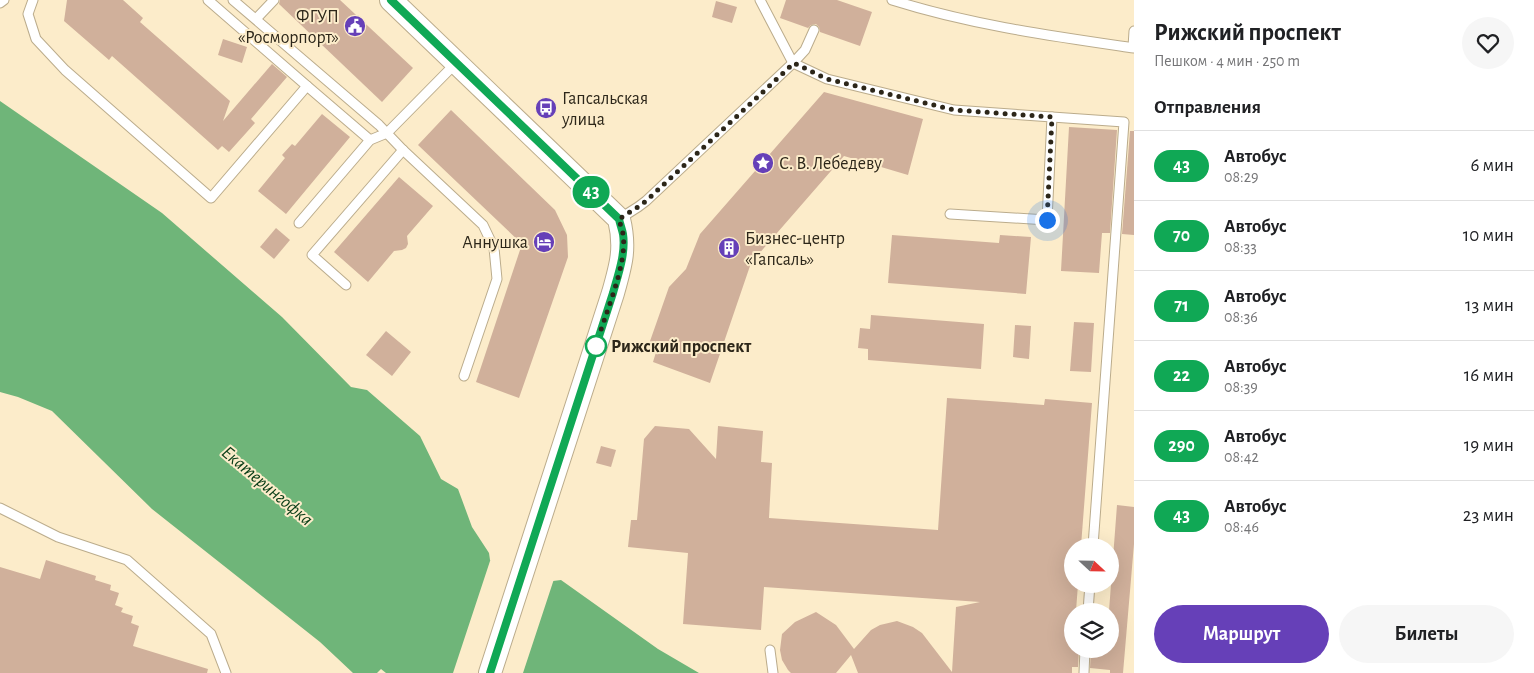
<!DOCTYPE html>
<html lang="ru">
<head>
<meta charset="utf-8">
<style>
  :root { --surface:#fff; --page:#f6f6f6; --text:#202124; --muted:#757577; --line:#e0e0e0; --accent:#6640b8 }
  body { margin:0; font-family:"Alegreya Sans",sans-serif; background:var(--page); color:var(--text); height:100vh; display:flex; flex-direction:column; font-size:19px; white-space:nowrap }
  * { box-sizing:border-box; margin:0 }
  p { font-size:16px; color:var(--muted) }
  .icon { flex:none; width:28px; height:28px; fill:none; stroke:currentColor; stroke-width:2; stroke-linecap:round; stroke-linejoin:round }
  .map { position:relative; flex:1; overflow:hidden }
  .details { display:flex; flex-direction:column; background:var(--surface); width:400px }
  .details>* { flex:none }
  .badge { padding:0 10px; border-radius:16px; font-size:18px; line-height:32px }
  .needle { width:32px; rotate:112deg }
  .controls { position:absolute; left:1064px; top:538px; display:grid; gap:10px }
  .controls a { display:grid; place-items:center; width:55px; height:55px; border-radius:50%; background:var(--surface); box-shadow:0 5px 20px #0002; font-size:25px }
  .you { position:absolute; width:25px; height:25px; margin:-12px; border:4px solid #fff; border-radius:50%; background:#1a73e8; box-shadow:0 0 0 8px #1a73e833 }
  .map>.badge { position:absolute; translate:-50% -50%; box-shadow:0 0 0 2px #fff }
  h2 { padding:0 20px; font-size:19px; line-height:45px }
  .round { display:grid; place-items:center; flex:none; width:52px; height:52px; border-radius:26px; background:var(--page) }
  .head { display:flex; align-items:center; justify-content:space-between; height:85px; padding:0 20px }
  h1 { font-size:24px; font-weight:700; line-height:38px }
  .cta { display:flex; gap:10px; margin-top:auto; padding:10px 20px }
  .cta a { flex:1; height:58px; border-radius:30px; background:var(--accent); color:#fff; font-size:20px; font-weight:700; line-height:58px; text-align:center }
  .cta a+a { background:var(--page); color:var(--text) }
  ul { padding:0; list-style:none }
  li { display:flex; align-items:center; gap:15px; height:70px; padding:0 20px; border-top:1px solid var(--line) }
  li div { flex:1 }
  li b { display:block; font-size:19px }
  li em { font-style:normal }
  li .badge { min-width:55px; font-weight:700; text-align:center }
  main { display:flex; flex:1; min-height:0 }
  .map>svg:first-child { display:block }
  .water { fill:#6fb579 }
  .pier { fill:#fcecca }
  .building { fill:#d0b09b }
  .lines { fill:none; stroke-linecap:round; stroke-linejoin:round }
  .service-casing { stroke:#bbac8c; stroke-width:11 }
  .tertiary-casing { stroke:#bbac8c; stroke-width:24 }
  .service { stroke:#fff; stroke-width:9 }
  .tertiary { stroke:#fff; stroke-width:22 }
  .line-casing { stroke:#fff; stroke-width:11 }
  .line { stroke:#10a855; stroke-width:8 }
  .walk { stroke:#2c2619; stroke-width:5; stroke-dasharray:0 9 }
  .stop-dot { fill:#fff; stroke:#10a855; stroke-width:2.5 }
  .labels { text-anchor:middle; stroke-width:4; stroke-linejoin:round; paint-order:stroke }
  .poi-label { font-size:18px; fill:#2c2619; stroke:#fcecca; text-anchor:start }
  .stop-label { font-size:18px; font-weight:bold; fill:#2c2619; stroke:#fcecca; text-anchor:start }
  .water-label { font-size:19px; font-style:italic; fill:#083d16; stroke:#fcecca }
</style>
</head>
<body>
<main>
<div class="map">
<svg width="1134" height="673" viewBox="0 0 1134 673">
  <rect width="100%" height="100%" fill="#fcecca"/>
  <polygon class="water" points="0,101 162,213 282,317 351,387 367,390 420,436 441,479 458,489 472,527 489,553 490,560 553,581 561,580 658,649 699,673 386,673 381,669 377,673 353,673 320,642 152,509 52,411 18,397 0,392"/>
  <polygon class="pier" points="492,555 492,558 554,579 523,673 453,673"/>
  <g class="building">
    <polygon points="67,0 123,0 143,18 140,22 230,101 223,121 272,64 287,77 251,119 255,123 229,152 222,146 218,150 112,56 109,60 64,21"/>
    <polygon points="280,0 340,0 413,68 382,102 279,4"/>
    <polygon points="786,0 837,0 872,12 860,46 820,32 819,27 816,24 811,25 808,28 780,18"/>
    <polygon points="716,1 737,7 732,23 712,17"/>
    <polygon points="223,39 247,47 242,63 218,55"/>
    <polygon points="824,92 923,119 908,175 844,156 751,263 710,383 653,362 657,349 649,344 669,287 686,269 700,234"/>
    <polygon points="451,110 555,210 567,235 568,257 519,398 476,382 522,244 418,145"/>
    <polygon points="322,114 350,137 286,214 258,191 285,158 282,155 292,144 295,146"/>
    <polygon points="1069,127 1117,130 1110,233 1102,233 1099,273 1061,271"/>
    <polygon points="1130,131 1134,131 1134,235 1122,234"/>
    <polygon points="399,177 433,206 407,236 408,244 406,248 402,250 394,251 368,282 334,252"/>
    <polygon points="276,228 290,240 274,259 260,247"/>
    <polygon points="892,235 999,243 1000,235 1031,237 1026,294 888,283"/>
    <polygon points="871,315 984,324 981,369 868,360 868,349 858,348 860,328 870,329"/>
    <polygon points="1074,322 1094,323 1091,372 1070,371"/>
    <polygon points="1015,325 1031,326 1029,359 1013,357"/>
    <polygon points="386,331 411,352 392,376 366,355"/>
    <polygon points="947,398 1044,405 1045,399 1092,403 1081,546 1072,546 1072,584 1078,584 1076,611 1072,611 1072,649 1079,649 1078,667 1072,667 1072,673 858,673 851,655 836,673 791,673 788,670 782,660 780,650 782,634 795,622 816,612 836,625 854,649 871,630 880,625 897,621 913,627 922,633 952,672 956,607 980,602 764,587 761,630 683,624 688,553 628,547 631,520 637,520 644,439 655,426 689,429 716,459 718,426 763,431 761,462 772,463 769,518 938,530"/>
    <polygon points="601,446 616,450 611,467 596,463"/>
    <polygon points="1117,505 1134,507 1134,544 1123,673 1110,673 1110,670 1090,668 1091,649 1110,649 1109,611"/>
    <polygon points="46,560 96,576 95,580 111,585 110,590 119,593 115,605 123,608 121,612 133,616 131,623 139,626 133,646 208,669 207,673 0,673 0,567 40,579"/>
  </g>
  <g class="lines">
    <g class="service-casing">
      <g id="service">
        <polyline points="33,0 28,14 36,39 65,70 211,198 307,86 370,140"/>
        <polyline points="208,0 307,86"/>
        <polyline points="233,0 379,125 403,150 483,225 494,248 497,279 464,376"/>
        <polyline points="760,0 793,63 827,79 954,110 1052,117 1047,220 950,214"/>
        <path d="M 892,0 C 971,25 1052,36 1134,48"/>
        <polyline points="0,3 4,0"/>
        <polyline points="256,19 274,0"/>
        <polyline points="1133,47 1134,31"/>
        <polyline points="1052,117 1124,122 1093,546"/>
        <polyline points="619,219 638,207 646,201 793,63 805,50 814,30"/>
        <polyline points="299,223 370,140 387,133 457,62"/>
        <polyline points="346,285 312,255 403,150"/>
        <polyline points="0,508 58,537 127,560 211,634 226,673"/>
        <polyline points="1088,611 1090,584"/>
        <polyline points="770,650 773,673"/>
        <polyline points="1084,673 1085,649"/>
      </g>
    </g>
    <g class="tertiary-casing">
      <path id="tertiary" d="M 391,0 L 619,219 C 626,248 621,265 613,293 L 490,673"/>
    </g>
    <use href="#service" class="service"/>
    <use href="#tertiary" class="tertiary"/>
  </g>
  <g class="lines">
    <g class="line-casing">
      <path id="line" d="M 391,0 L 619,219 C 620,224 622,229 623,234 C 626,253 618,275 613,293 L 490,673"/>
    </g>
    <use href="#line" class="line"/>
    <path class="walk" d="M 596,346 C 604,316 628,264 623,234 C 622,229 620,224 619,219 L 638,207 L 646,201 L 794,63 L 827,79 L 954,110 L 1052,117 L 1047,220"/>
  </g>
  <defs>
    <g id="civic-disc" transform="scale(1.125)"><circle r="9.5" fill="#6640b8" stroke="#fcecca"/><path d="M-.6-6.5H3V-4.5H.6V-3L4-1V1h2V6H-6V1h2V-1L-.6-3ZM-1.2 2.5V6h2.4V2.5Z" fill="#fff"/></g>
    <g id="bus-disc" transform="scale(1.125)"><circle r="9.5" fill="#6640b8" stroke="#fcecca"/><path d="M-5-6H5V4H4V6H2V4H-2V6H-4V4H-5ZM-3.5-4V0h7V-4ZM-3.5 1.2v1.5H-2V1.2ZM2 1.2v1.5H3.5V1.2Z" fill="#fff"/></g>
    <g id="sight-disc" transform="scale(1.125)"><circle r="9.5" fill="#6640b8" stroke="#fcecca"/><path d="M0-6L1.8-2.2L6-1.7L2.9 1.2L3.7 5.4L0 3.3L-3.7 5.4L-2.9 1.2L-6-1.7L-1.8-2.2Z" fill="#fff"/></g>
    <g id="hotel-disc" transform="scale(1.125)"><circle r="9.5" fill="#6640b8" stroke="#fcecca"/><path d="M-6-4.5h1.5V1H6V5H4.5V3h-9V5H-6ZM-4 0a1.8 1.8 0 1 1 3.6 0ZM.5 0V-2.5h3Q6-2.5 6 0Z" fill="#fff"/></g>
    <g id="building-disc" transform="scale(1.125)"><circle r="9.5" fill="#6640b8" stroke="#fcecca"/><path d="M-4-6H4V6H1V3H-1V6H-4ZM-2.5-4.3h1.7v1.8h-1.7ZM.8-4.3h1.7v1.8H.8ZM-2.5-1h1.7V.8h-1.7ZM.8-1h1.7V.8H.8Z" fill="#fff"/></g>
  </defs>
  <g fill-rule="evenodd">
    <use href="#civic-disc" x="355" y="26"/>
    <use href="#bus-disc" x="546" y="108"/>
    <use href="#sight-disc" x="763" y="163"/>
    <use href="#hotel-disc" x="544" y="242"/>
    <use href="#building-disc" x="729" y="248"/>
  </g>
  <circle class="stop-dot" cx="596" cy="346" r="10"/>
  <g class="labels">
    <g class="poi-label">
      <text x="339" y="22" text-anchor="end">ФГУП<tspan x="339" dy="21">«Росморпорт»</tspan></text>
      <text x="562" y="104">Гапсальская<tspan x="562" dy="21">улица</tspan></text>
      <text x="779" y="169">С. В. Лебедеву</text>
      <text x="745" y="244">Бизнес-центр<tspan x="745" dy="21">«Гапсаль»</tspan></text>
      <text x="528" y="248" text-anchor="end">Аннушка</text>
    </g>
    <g class="stop-label">
      <text x="611" y="352">Рижский проспект</text>
    </g>
    <g class="water-label">
      <text transform="translate(268 485) rotate(40)" y="7">Екатерингофка</text>
    </g>
  </g>
</svg>
<div class="controls">
<a><svg class="needle" viewBox="-14 -14 28 28"><path d="M0-13l5 13h-10z" fill="#e53935"/><path d="M0 13l5-13h-10z" fill="#757577"/></svg></a>
<a><svg class="icon" aria-label="layers" viewBox="0 0 24 24"><path d="M12 4l9 5-9 5-9-5zM3 14l9 5 9-5"/></svg></a>
</div>
<div class="you" style="left:1047px;top:220px"></div>
<b class="badge" style="left:591px;top:192px;background:#10a855;color:#fff">43</b>
</div>
<section class="details">
<div class="head"><div><h1>Рижский проспект</h1><p>Пешком · 4 мин · 250 m</p></div><a class="round"><svg class="icon" aria-label="heart" viewBox="0 0 24 24"><path d="M12 20l-8-8c-3-5 5-10 8-4 3-6 11-1 8 4z"/></svg></a></div>
<h2>Отправления</h2>
<ul>
<li><span class="badge" style="background:#10a855;color:#fff">43</span><div><b>Автобус</b><p>08:29</p></div><em>6 мин</em></li>
<li><span class="badge" style="background:#10a855;color:#fff">70</span><div><b>Автобус</b><p>08:33</p></div><em>10 мин</em></li>
<li><span class="badge" style="background:#10a855;color:#fff">71</span><div><b>Автобус</b><p>08:36</p></div><em>13 мин</em></li>
<li><span class="badge" style="background:#10a855;color:#fff">22</span><div><b>Автобус</b><p>08:39</p></div><em>16 мин</em></li>
<li><span class="badge" style="background:#10a855;color:#fff">290</span><div><b>Автобус</b><p>08:42</p></div><em>19 мин</em></li>
<li><span class="badge" style="background:#10a855;color:#fff">43</span><div><b>Автобус</b><p>08:46</p></div><em>23 мин</em></li>
</ul>
<div class="cta"><a>Маршрут</a><a>Билеты</a></div>
</section>
</main>
</body>
</html>
